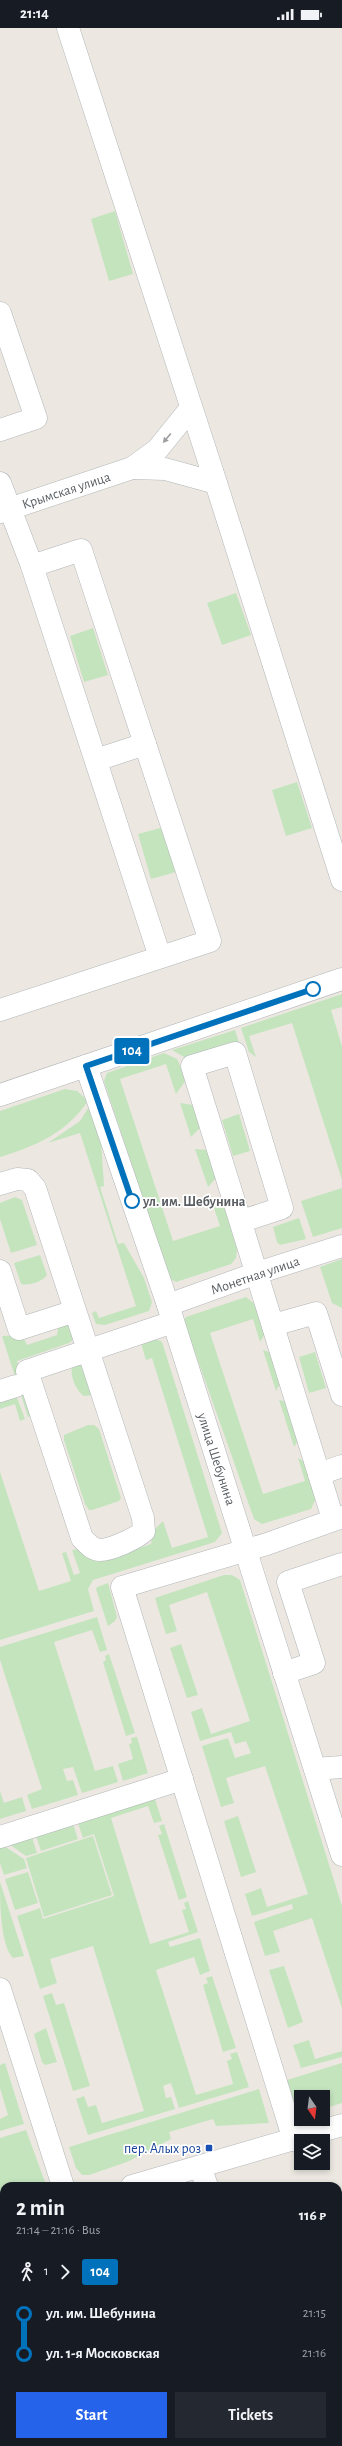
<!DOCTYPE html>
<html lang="en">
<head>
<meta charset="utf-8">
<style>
  :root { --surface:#171b24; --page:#242831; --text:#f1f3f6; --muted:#9ea1a6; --accent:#2563eb }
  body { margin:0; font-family:"Alegreya Sans",sans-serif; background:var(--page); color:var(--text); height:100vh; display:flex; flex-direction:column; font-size:15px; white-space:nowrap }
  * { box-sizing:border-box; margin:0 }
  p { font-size:13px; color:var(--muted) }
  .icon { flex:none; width:22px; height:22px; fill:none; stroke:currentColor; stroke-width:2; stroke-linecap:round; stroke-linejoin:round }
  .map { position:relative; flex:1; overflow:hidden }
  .panel { position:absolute; left:0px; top:2154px; width:342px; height:264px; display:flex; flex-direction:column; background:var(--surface); border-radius:12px 12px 0 0; box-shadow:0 2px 6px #0003 }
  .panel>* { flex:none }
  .badge { padding:0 8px; border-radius:3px; font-size:14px; line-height:26px }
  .needle { width:26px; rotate:166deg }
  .buttons { position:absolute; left:294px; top:2062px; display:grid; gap:8px }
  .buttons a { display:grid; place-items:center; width:36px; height:36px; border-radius:0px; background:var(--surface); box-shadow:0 2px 6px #0003; font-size:20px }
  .map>.badge { position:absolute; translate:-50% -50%; box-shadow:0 0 0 2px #fff }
  .legs { display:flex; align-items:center; gap:6px; height:44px; padding:0 16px; font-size:13px }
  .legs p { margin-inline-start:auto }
  .headline { display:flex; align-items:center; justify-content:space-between; height:68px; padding:0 16px }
  h1 { font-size:22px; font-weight:700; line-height:30px }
  .primary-button { display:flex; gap:8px; margin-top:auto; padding:8px 16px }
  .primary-button a { flex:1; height:46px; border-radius:0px; background:var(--accent); color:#fff; font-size:16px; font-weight:700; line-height:46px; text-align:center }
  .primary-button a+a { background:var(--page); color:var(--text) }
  ul { padding:0 16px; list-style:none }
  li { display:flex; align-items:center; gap:14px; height:40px; font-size:15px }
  li i { display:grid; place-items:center; width:6px; height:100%; margin:0 5px; background:currentColor }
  li i::after { content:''; width:10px; height:10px; margin:-5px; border:3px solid; border-radius:50%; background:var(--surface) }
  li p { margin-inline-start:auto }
  li:first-child i { background:linear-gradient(#0000 50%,currentColor 0) }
  li:last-child i { background:linear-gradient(currentColor 50%,#0000 0) }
  .status { display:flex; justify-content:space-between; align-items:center; height:28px; padding:0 20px; background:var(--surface); direction:ltr }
  .status svg { height:11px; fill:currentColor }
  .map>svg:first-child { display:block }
  .green { fill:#c4e4be }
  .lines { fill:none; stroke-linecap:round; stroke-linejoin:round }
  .minor-casing { stroke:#b2b5b8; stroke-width:23 }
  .minor { stroke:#fff; stroke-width:22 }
  .oneway { fill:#9c9ea1 }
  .line-1-casing { stroke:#fff; stroke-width:9 }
  .line-1 { stroke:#0072bc; stroke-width:6 }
  .stop-1-dot { fill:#fff; stroke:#0072bc; stroke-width:2 }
  .transit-dot { fill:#1a4fb4; stroke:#fff; stroke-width:1.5 }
  .labels { text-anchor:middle; stroke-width:3.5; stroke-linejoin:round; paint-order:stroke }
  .street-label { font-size:14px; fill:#5a5e62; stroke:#fff }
  .stop-label { font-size:14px; font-weight:bold; fill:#5a5e62; stroke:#fff; text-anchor:start }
  .transit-label { font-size:14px; fill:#164399; stroke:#fff; text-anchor:end }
</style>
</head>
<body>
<div class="status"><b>21:14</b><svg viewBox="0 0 49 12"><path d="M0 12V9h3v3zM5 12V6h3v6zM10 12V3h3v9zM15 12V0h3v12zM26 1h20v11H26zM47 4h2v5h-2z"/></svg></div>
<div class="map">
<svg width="342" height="2418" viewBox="0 0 342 2418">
  <rect width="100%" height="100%" fill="#ece8e1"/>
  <g class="green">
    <polygon points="115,183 133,246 109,253 91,191"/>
    <polygon points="236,565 251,607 222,617 207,575"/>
    <polygon points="93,600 108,647 84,654 70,608"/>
    <polygon points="297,754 312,800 286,808 272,762"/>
    <polygon points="164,799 176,844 151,851 138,806"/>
    <polygon points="342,966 342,979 331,982 342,1018 342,1152 292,995 249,1008 256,1029 249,1024 241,1000"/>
    <polygon points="235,1002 240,1018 191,1033 172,1022"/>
    <polygon points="164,1025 177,1031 186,1052 176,1066 166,1036 120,1051 173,1213 220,1198 211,1171 224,1177 237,1222 236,1230 231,1236 176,1254 169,1250 104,1053 107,1045"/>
    <path d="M 65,1061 L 77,1063 L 88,1073 C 66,1105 36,1118 0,1129 L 0,1083 Z"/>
    <polygon points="180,1075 193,1077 200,1100 191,1109"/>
    <polygon points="90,1077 101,1113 104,1158 100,1159 118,1216 124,1215 144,1250 152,1274 149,1283 105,1297 96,1296 92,1285 96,1283 99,1290 136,1278 80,1105 48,1115 80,1093"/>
    <polygon points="239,1086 250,1123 233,1128 222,1092"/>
    <polygon points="195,1121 207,1122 216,1150 208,1159"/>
    <polygon points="342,1160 342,1200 313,1209 301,1173"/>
    <polygon points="15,1169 22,1172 37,1217 11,1225 0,1191 0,1175"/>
    <polygon points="299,1190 306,1211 280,1217 277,1214 273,1199"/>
    <path d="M 40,1227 L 47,1247 C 42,1254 29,1258 21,1256 L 14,1235 Z"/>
    <polygon points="342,1231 342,1280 332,1275 320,1239"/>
    <polygon points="246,1269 256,1277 266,1304 260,1314 253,1291 210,1305 263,1466 305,1453 298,1430 308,1436 316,1470 311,1481 262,1496 254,1491 184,1293 186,1289"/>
    <polygon points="67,1294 74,1311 69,1315 17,1333 34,1388 28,1389 2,1308 22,1307 27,1317 57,1307 58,1300"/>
    <polygon points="156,1311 162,1314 222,1505 215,1514 93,1552 88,1561 94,1583 0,1612 0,1444 39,1563 71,1553 62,1525 66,1524 74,1547 80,1545 72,1522 84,1520 95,1527 98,1534 151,1516 153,1503 163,1493 172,1520 208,1509 152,1330 146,1332 141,1315"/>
    <polygon points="263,1322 272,1325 281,1354 276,1363"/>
    <polygon points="315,1324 326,1360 309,1365 299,1329"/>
    <path d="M 84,1336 L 93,1367 L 84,1368 C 76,1363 70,1348 72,1339 Z"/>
    <polygon points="16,1367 25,1391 20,1393 15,1376 0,1381 0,1372"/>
    <polygon points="279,1372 288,1374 299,1411 294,1419"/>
    <polygon points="88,1397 94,1397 99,1401 121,1470 119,1473 92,1482 89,1482 85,1476 64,1412 64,1407"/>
    <polygon points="224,1547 232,1547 240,1552 342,1878 342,1980 312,1890 273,1903 280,1924 265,1928 254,1894 293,1881 292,1876 252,1888 245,1866 261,1860 267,1879 308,1866 265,1738 226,1750 234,1775 221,1779 202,1718 228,1710 235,1730 251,1725 246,1713 235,1716 231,1704 200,1713 191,1684 202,1680 211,1706 250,1693 207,1564 169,1577 177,1603 166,1606 155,1570"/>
    <polygon points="108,1555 117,1589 115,1593 108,1598 96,1561 97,1559"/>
    <polygon points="97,1589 107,1622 100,1624 92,1602 54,1614 95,1743 113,1738 118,1754 82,1765 73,1739 63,1741 67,1753 73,1752 78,1767 32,1781 27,1767 42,1761 0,1632 0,1619"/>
    <polygon points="181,1616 198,1667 187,1670 170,1620"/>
    <polygon points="109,1626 135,1705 126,1708 103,1634 106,1632 105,1628"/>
    <polygon points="137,1709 148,1745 123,1753 118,1736 133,1731 129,1716 132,1715 131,1710"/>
    <polygon points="0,1763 4,1775 22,1769 26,1783 0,1791"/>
    <polygon points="155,1771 162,1793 154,1795 148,1778 111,1790 150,1916 189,1904 182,1882 186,1881 184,1875 188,1873 198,1904 168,1914 170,1919 200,1910 210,1943 200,1947 194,1929 156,1942 196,2067 233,2056 227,2033 232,2031 230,2026 237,2024 249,2059 179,2080 171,2055 163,2058 166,2070 171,2069 175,2081 88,2107 76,2071 84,2068 88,2079 96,2077 102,2095 144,2083 93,1918 50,1931 57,1955 40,1961 17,1888 40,1880 43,1891 114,1868 94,1806 83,1810 78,1795"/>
    <polygon points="238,1788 256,1844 241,1849 224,1793"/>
    <polygon points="73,1796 78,1811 41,1823 36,1808"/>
    <polygon points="164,1796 187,1869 179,1872 158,1807 162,1806 159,1798"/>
    <polygon points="93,1808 112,1867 44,1889 26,1830"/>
    <polygon points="32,1809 37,1825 26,1828 9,1816"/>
    <polygon points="4,1818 24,1831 27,1840 4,1847 0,1835 0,1819"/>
    <polygon points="28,1844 38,1875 15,1882 5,1851"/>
    <path d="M 0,1854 L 24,1928 L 13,1930 C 0,1917 0,1873 0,1854 Z"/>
    <polygon points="284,1938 303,1994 288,2000 269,1942"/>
    <polygon points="212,1948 236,2020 223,2024 203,1957 208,1955 206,1950"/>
    <polygon points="52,1965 56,1977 64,1975 90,2058 73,2063 43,1968"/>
    <polygon points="46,2000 57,2034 45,2037 42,2034 34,2006"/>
    <polygon points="309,2012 315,2031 342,2023 342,2029 301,2040 293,2017"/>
    <polygon points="5,2035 24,2096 0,2103 0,2091 8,2087 0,2060 0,2037"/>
    <polygon points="342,2035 342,2075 323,2081 323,2069 301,2069 301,2087 299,2088 287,2052"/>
    <polygon points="259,2061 269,2095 216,2098 213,2091 169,2104 171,2111 127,2134 89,2147 82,2147 76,2140 69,2119"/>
    <polygon points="26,2102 45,2154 43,2158 4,2158 4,2175 0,2176 0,2110"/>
  </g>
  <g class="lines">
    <g class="minor-casing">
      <g id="minor">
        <polyline points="68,0 216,455 342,852"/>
        <polyline points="0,285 36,390 0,402"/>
        <polyline points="191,380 157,422 132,440 165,441 216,455"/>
        <polyline points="0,455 32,538 160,929"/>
        <polyline points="0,484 132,440"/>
        <polyline points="96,732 145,716"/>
        <polyline points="0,982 210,913 81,522 32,538"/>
        <polyline points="86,1038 168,1277 342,1827"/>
        <polyline points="0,1067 342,951"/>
        <path d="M 0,1156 L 17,1151 L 28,1152 L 35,1160 C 71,1270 107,1380 143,1490 L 144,1503 C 137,1510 111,1522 100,1522 C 92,1522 87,1515 82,1510 L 27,1343 L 173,1294"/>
        <polyline points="242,1193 282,1180 235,1025 192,1038 333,1491"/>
        <polyline points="0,1243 19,1301 75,1283"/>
        <polyline points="168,1277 257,1245 342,1218"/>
        <polyline points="273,1297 316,1285 342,1367"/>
        <polyline points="0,1363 16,1358"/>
        <polyline points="319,1446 342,1438"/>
        <polyline points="284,1645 314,1635 288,1554 342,1536"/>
        <polyline points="315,1741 342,1739"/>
        <polyline points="0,1809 182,1751"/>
        <polyline points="0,1961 63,2158"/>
        <polyline points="294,2112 122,1559 267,1516 342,1489"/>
        <polyline points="200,2139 207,2158"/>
        <polyline points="132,2158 342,2097"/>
        <polyline points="0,2219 4,2229"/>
        <polyline points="0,2271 4,2269"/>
        <polyline points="0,2375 4,2391"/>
        <polyline points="9,2414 10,2418"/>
        <polyline points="53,2414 55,2418"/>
        <polyline points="232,2414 234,2418"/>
        <polyline points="295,2414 299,2418"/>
      </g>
    </g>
    <use href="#minor" class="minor"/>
  </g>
  <defs><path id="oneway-solid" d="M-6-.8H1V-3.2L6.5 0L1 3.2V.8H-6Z"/></defs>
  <use class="oneway" href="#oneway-solid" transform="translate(167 410) rotate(130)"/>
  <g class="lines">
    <g class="line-1-casing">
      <polyline id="line-1" points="132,1173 86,1038 313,961"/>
    </g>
    <use href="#line-1" class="line-1"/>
  </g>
  <g class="stop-1-dot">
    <circle cx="313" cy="961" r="7"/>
    <circle cx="132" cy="1173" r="7"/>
  </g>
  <rect class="transit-dot" x="205" y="2116" width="8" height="8" rx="2"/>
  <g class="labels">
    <g class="street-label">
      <text transform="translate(66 462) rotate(-18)" y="5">Крымская улица</text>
      <text transform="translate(255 1247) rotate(-19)" y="5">Монетная улица</text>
      <text transform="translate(217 1431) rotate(72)" y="5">улица Шебунина</text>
    </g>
    <g class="stop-label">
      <text x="143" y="1178">ул. им. Шебунина</text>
    </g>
    <g class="transit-label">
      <text x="201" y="2125">пер. Алых роз</text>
    </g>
  </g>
</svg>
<div class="buttons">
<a><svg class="needle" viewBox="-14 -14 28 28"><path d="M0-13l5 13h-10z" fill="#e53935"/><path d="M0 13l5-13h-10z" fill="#9ea1a6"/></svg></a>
<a><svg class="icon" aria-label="layers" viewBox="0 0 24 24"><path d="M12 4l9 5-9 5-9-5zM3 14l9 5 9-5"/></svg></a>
</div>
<b class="badge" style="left:132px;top:1023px;background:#0072bc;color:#fff">104</b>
<section class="panel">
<div class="headline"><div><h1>2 min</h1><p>21:14 – 21:16 · Bus</p></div><b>116 ₽</b></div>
<div class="legs"><svg class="icon" aria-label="walk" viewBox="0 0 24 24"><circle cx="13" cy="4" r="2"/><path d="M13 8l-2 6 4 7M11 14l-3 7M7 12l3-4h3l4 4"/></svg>1<svg class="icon" aria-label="forward" viewBox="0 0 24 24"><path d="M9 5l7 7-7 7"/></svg><b class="badge" style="background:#0072bc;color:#fff">104</b></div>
<ul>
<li><i style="color:#0072bc"></i><b>ул. им. Шебунина</b><p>21:15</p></li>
<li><i style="color:#0072bc"></i><b>ул. 1-я Московская</b><p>21:16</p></li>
</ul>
<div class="primary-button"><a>Start</a><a>Tickets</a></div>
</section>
</div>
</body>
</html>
